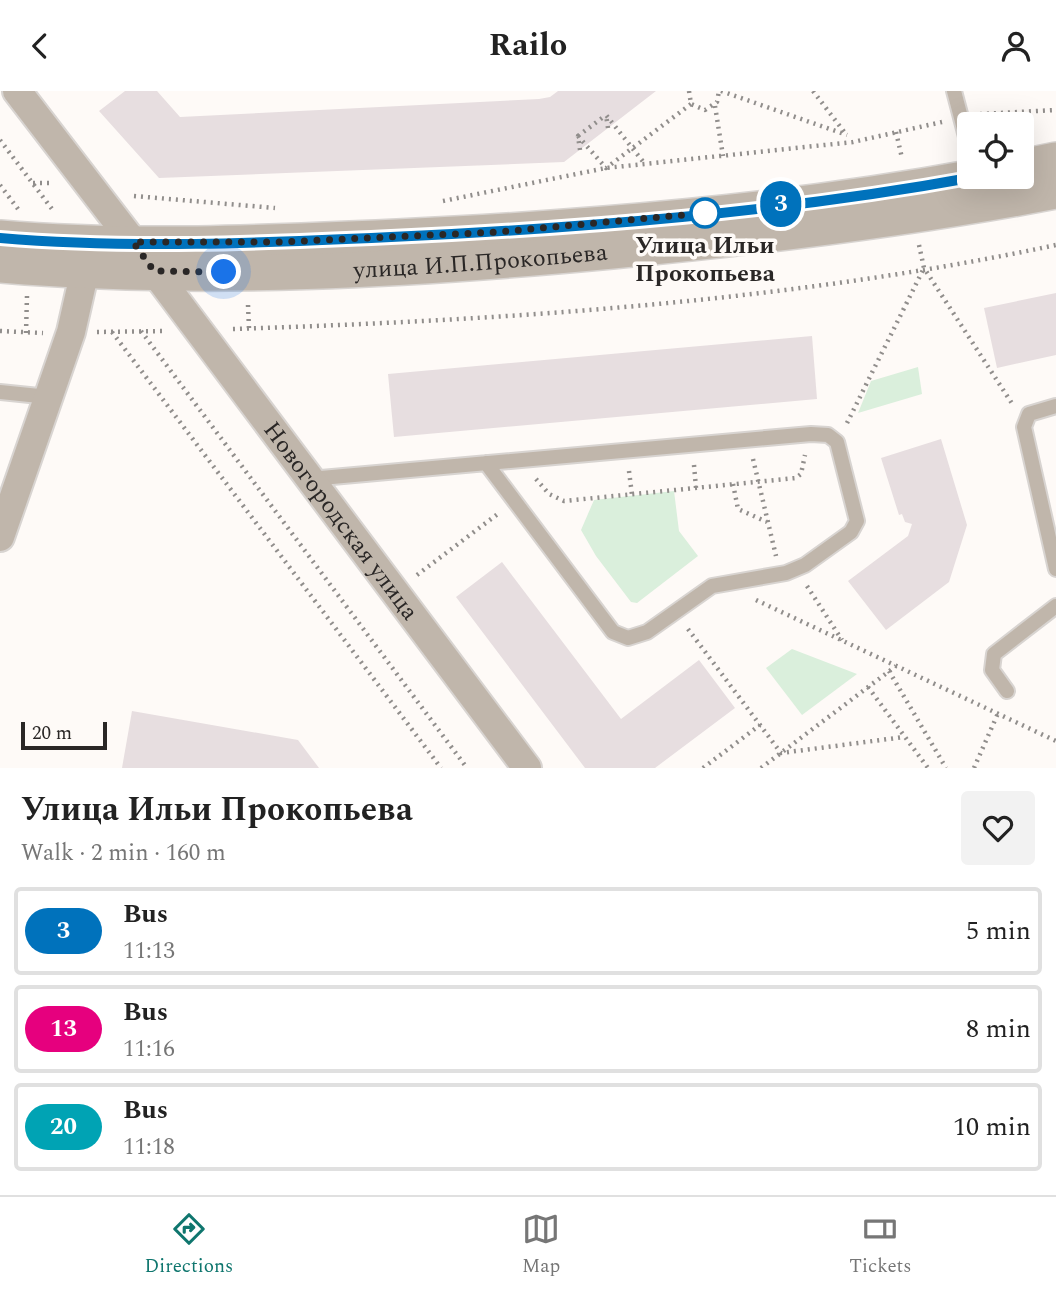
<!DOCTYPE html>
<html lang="en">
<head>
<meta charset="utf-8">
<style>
  :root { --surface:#fff; --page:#f2f2f2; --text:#222; --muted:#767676; --line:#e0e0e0; --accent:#0f766e }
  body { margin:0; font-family:Spectral,serif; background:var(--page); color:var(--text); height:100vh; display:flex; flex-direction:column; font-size:26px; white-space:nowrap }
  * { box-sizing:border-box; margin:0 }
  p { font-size:23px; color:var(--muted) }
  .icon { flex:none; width:38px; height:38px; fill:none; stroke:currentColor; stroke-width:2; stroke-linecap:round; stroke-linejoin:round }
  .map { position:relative; height:677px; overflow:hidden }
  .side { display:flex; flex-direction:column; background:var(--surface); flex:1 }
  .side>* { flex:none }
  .badge { padding:0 14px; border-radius:23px; font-size:24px; line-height:46px }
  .fabs { position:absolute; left:957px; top:21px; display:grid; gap:14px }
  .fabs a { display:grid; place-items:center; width:77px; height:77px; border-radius:7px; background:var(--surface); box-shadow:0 7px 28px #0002; font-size:35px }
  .scale { position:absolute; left:21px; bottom:18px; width:86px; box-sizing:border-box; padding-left:7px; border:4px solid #2a2726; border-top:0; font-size:19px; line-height:24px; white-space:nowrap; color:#2a2726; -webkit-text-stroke:5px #fefaf7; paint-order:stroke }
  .you { position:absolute; width:35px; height:35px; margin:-18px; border:5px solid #fff; border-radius:50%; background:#1a73e8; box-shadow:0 0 0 10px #1a73e833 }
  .map>.badge { position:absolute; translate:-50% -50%; box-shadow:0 0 0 4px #fff }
  .round { display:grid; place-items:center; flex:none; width:74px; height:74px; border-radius:7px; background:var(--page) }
  .headline { display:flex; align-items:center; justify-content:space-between; height:119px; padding:0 21px }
  h1 { font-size:33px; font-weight:700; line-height:52px }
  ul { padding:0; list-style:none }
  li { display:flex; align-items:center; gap:21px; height:88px; margin:0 14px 10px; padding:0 7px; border:4px solid var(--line); border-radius:7px }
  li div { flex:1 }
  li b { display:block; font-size:26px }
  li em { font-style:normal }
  li .badge { min-width:77px; font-weight:700; text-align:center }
  header { display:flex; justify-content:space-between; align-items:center; height:91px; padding:0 21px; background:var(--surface); font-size:32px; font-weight:700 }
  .tabs { display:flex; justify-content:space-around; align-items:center; height:98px; border-top:2px solid var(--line); background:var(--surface); font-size:19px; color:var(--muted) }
  .tabs a { display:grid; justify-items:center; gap:4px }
  .tabs .selected { color:var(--accent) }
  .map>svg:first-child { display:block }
  .green { fill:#daefdc }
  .building { fill:#e7dee0 }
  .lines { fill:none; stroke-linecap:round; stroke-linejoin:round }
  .service-casing { stroke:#d8d4d1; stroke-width:18 }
  .minor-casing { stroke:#d8d4d1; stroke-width:32 }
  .tertiary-casing { stroke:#d8d4d1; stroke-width:38 }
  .path { stroke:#918e8c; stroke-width:4.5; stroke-dasharray:2 5; stroke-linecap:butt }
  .service { stroke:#c0b6ab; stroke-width:14 }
  .minor { stroke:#c0b6ab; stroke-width:28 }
  .tertiary { stroke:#c0b6ab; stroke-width:35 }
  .line-casing { stroke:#fff; stroke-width:16 }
  .line { stroke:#0072bc; stroke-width:10 }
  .walk { stroke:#2a2726; stroke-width:7; stroke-dasharray:0 12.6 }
  .stop-dot { fill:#fff; stroke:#0072bc; stroke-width:3.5 }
  .labels { text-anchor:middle; stroke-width:7; stroke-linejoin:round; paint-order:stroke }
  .stop-label { font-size:24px; font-weight:bold; fill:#2a2726; stroke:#fefaf7 }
  .street-label { font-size:24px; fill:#2a2726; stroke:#fefaf7 }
</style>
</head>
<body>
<header><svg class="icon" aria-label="back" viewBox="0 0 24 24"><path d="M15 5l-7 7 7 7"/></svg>Railo<svg class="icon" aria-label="person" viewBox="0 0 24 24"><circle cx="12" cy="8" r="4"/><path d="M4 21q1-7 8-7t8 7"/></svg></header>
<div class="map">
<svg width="1056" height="677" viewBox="0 0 1056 677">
  <rect width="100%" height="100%" fill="#fefaf7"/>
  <g class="green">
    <polygon points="918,276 922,303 858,322 871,290"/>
    <polygon points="674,400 679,440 698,465 637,512 631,511 596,465 581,439 594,409"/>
    <polygon points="792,558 857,583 802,624 766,577"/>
  </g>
  <g class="building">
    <polygon points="125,0 157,0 180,26 539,8 550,6 558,0 656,0 564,71 159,87 99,20"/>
    <polygon points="1056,202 1056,264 997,277 984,217"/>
    <polygon points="812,245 817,308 394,346 388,283"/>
    <polygon points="941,348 967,434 949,491 886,539 848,490 908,445 912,433 905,431 902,423 899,424 881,367"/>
    <polygon points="502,471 621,628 699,569 735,617 655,677 585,677 456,506"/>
    <polygon points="132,620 298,649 319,677 122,677"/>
  </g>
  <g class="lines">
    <g class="service-casing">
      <g id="service">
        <polyline points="954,0 970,61"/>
        <polyline points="0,301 49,306"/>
        <polyline points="1056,315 1029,323 1024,336 1056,478"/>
        <path d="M 310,388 C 477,373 644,358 811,343 L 828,344 L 837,351 L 857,430 L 851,441 L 805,474 L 786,482 L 712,495 L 647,541 L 628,547 L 613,541 L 486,372"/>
        <polyline points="1007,600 992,579 994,563 1056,515"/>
      </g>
    </g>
    <g class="minor-casing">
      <g id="minor">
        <polyline points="17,0 133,151"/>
        <path id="s1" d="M 154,180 L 527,677"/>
        <polyline points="0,446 71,241 85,179"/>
      </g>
    </g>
    <g class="tertiary-casing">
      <g id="tertiary">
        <polyline points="1022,76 1056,69"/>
        <path d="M 0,147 C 131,158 265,152 397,146 C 589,137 785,121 975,86"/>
        <path id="s2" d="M 0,174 C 203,191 410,179 612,160 C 761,146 909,128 1056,100"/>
      </g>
    </g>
    <g class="path">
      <polyline points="689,0 691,13 705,19 717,11 719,0"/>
      <polyline points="721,0 847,44"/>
      <polyline points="813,0 845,42"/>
      <polyline points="715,15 723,65"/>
      <polyline points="980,23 1056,19"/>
      <polyline points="608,37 606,24 645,73"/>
      <polyline points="896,41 902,67"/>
      <polyline points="578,45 606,24"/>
      <polyline points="0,49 52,118"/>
      <polyline points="580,59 578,45 606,77 691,13"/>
      <polyline points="33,92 53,92"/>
      <polyline points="0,94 18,118"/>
      <polyline points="134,105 275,117"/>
      <polyline points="443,110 606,77 853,51 942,31"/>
      <polyline points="919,154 924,177 1013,314"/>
      <polyline points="248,214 249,237"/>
      <path d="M 233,238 C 508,229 787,211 1056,154"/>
      <polyline points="0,240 43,242"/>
      <polyline points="141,240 467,677"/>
      <polyline points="97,241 165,240"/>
      <polyline points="112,241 441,677"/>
      <polyline points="26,242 27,205"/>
      <polyline points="847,332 924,177"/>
      <polyline points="753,368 776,465"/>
      <polyline points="694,374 696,397"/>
      <polyline points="629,380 632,404"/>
      <polyline points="536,388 549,403 564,410 796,387 801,383 805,364"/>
      <polyline points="733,393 738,418 767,431"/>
      <polyline points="417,484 499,422"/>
      <polyline points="807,495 842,549"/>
      <polyline points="756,509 1056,650"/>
      <polyline points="688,538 781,662 904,646"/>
      <polyline points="889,580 946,677"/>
      <polyline points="868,596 928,677"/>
      <polyline points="703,677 760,634"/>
      <polyline points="761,677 896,575"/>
      <polyline points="974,677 999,620"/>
    </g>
    <use href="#service" class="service"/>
    <use href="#minor" class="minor"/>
    <use href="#tertiary" class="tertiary"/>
  </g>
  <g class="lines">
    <g class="line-casing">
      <path id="line" d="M 0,147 C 130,158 262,152 391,146 C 586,137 784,121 975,86"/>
    </g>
    <use href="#line" class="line"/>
    <polyline class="walk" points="224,181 154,180 133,151 281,151 498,141 705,122"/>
  </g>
  <circle class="stop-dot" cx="705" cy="122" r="14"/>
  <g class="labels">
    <g class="stop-label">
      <text x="705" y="162">Улица Ильи<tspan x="705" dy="28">Прокопьева</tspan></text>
    </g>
    <g class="street-label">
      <text dy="8" stroke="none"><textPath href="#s2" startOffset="481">улица И.П.Прокопьева</textPath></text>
      <text dy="8" stroke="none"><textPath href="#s1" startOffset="312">Новогородская улица</textPath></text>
    </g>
  </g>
</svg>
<div class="fabs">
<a><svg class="icon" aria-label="locate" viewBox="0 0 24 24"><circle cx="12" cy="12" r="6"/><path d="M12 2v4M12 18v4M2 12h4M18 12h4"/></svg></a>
</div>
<div class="scale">20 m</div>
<div class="you" style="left:224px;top:181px"></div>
<b class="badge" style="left:781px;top:113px;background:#0072bc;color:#fff">3</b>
</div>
<section class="side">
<div class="headline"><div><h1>Улица Ильи Прокопьева</h1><p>Walk · 2 min · 160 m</p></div><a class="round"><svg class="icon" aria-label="heart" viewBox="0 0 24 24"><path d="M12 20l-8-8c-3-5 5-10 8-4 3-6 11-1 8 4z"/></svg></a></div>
<ul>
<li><span class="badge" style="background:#0072bc;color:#fff">3</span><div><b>Bus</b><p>11:13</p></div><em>5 min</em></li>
<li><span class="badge" style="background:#e6007e;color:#fff">13</span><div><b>Bus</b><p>11:16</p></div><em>8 min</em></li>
<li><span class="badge" style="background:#00a3b4;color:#fff">20</span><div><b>Bus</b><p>11:18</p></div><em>10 min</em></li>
</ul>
</section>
<nav class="tabs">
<a class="selected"><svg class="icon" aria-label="directions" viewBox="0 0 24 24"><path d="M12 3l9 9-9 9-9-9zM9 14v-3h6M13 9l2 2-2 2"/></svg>Directions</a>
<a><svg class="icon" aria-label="map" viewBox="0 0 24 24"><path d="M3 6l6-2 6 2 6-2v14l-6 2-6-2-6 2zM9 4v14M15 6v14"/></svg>Map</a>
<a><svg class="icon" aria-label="tickets" viewBox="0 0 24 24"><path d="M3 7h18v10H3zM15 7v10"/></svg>Tickets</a>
</nav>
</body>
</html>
